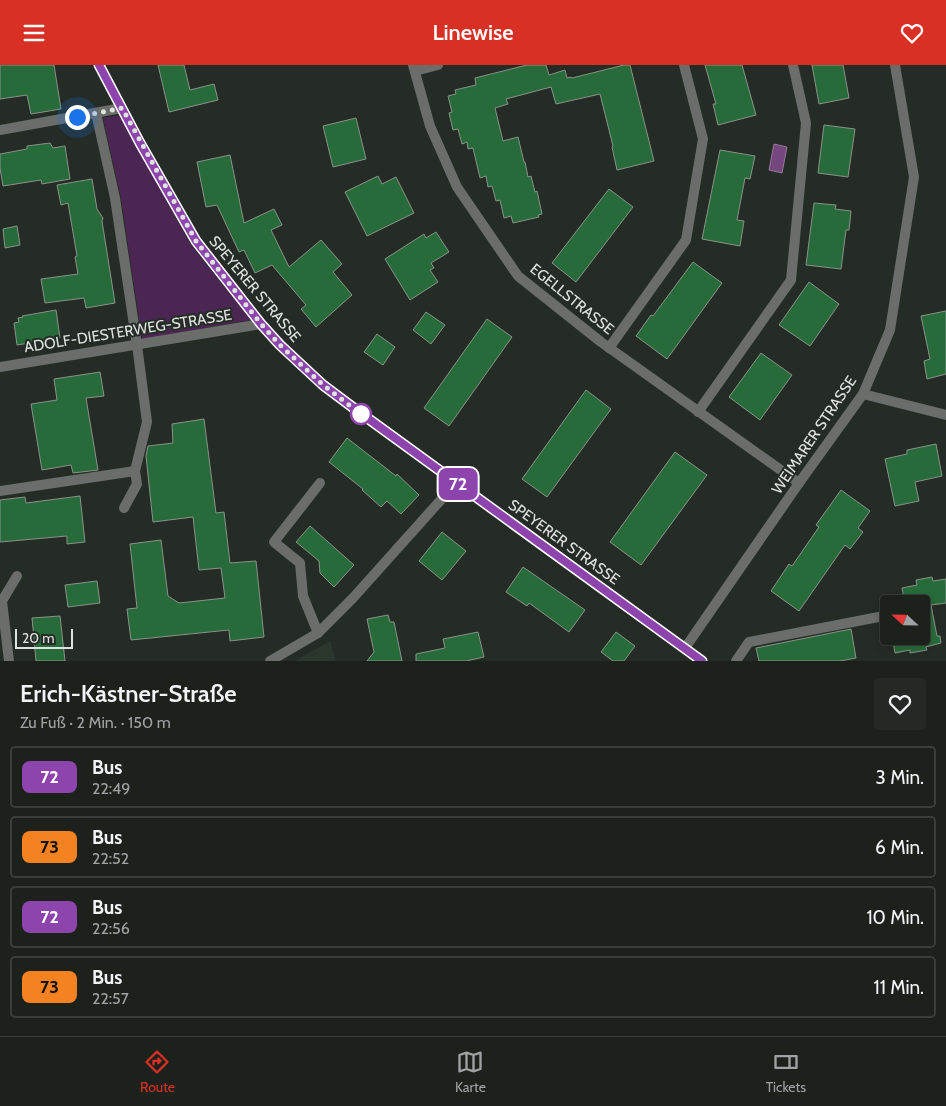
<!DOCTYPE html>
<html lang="de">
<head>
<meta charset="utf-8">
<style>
  :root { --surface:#1c211c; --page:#252925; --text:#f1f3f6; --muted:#a0a3a3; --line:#3a3e3b; --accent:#d93025 }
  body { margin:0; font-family:Cabin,sans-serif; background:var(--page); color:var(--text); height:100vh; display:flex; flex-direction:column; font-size:19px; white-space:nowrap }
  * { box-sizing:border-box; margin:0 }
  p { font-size:16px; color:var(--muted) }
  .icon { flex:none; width:28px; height:28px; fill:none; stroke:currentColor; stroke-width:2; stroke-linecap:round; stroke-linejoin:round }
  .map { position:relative; height:596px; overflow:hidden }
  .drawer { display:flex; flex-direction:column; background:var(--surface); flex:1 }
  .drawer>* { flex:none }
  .badge { padding:0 10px; border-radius:8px; font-size:18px; line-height:32px }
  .needle { width:32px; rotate:292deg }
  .controls { position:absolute; left:880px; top:530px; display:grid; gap:10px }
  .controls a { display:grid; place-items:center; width:50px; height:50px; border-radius:5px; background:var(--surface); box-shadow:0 2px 8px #0003,0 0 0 1px var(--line); font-size:25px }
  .scale { position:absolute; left:15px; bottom:12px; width:58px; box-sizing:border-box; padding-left:5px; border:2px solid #dfe3e0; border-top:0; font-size:14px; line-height:18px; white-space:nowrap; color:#dfe3e0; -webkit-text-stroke:4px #252c26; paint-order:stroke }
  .you { position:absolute; width:25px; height:25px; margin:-12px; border:4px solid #fff; border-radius:50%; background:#1a73e8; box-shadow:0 0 0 8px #1a73e833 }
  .map>.badge { position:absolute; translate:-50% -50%; box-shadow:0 0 0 2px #fff }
  .round { display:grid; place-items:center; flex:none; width:52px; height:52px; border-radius:5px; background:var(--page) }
  .summary { display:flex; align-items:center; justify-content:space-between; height:85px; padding:0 20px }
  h1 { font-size:24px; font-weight:600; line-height:38px }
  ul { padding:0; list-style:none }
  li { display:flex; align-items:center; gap:15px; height:62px; margin:0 10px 8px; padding:0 10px; border:2px solid var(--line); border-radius:5px }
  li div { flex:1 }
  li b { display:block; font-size:19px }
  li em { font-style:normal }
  li .badge { min-width:55px; font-weight:700; text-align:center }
  header { display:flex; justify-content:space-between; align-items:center; height:65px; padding:0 20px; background:var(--accent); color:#fff; font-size:22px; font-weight:600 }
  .menu { display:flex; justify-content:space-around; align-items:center; height:70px; border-top:1px solid var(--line); background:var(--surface); font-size:14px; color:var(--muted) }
  .menu a { display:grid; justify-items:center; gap:2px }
  .menu .active { color:var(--accent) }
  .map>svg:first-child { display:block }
  .built { fill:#2b372d }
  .green { fill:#4c2652 }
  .water { fill:#76477e; stroke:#96769b }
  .building { fill:#286b3b; stroke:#8a928b }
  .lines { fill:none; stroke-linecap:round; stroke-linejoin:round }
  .service { stroke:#6a6d6a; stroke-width:10 }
  .minor { stroke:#6a6d6a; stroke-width:10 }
  .tertiary { stroke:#6a6d6a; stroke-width:10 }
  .line-casing { stroke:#fff; stroke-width:11 }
  .line { stroke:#8e44ad; stroke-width:8 }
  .walk { stroke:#dfe3e0; stroke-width:5; stroke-dasharray:0 9 }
  .stop-dot { fill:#fff; stroke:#8e44ad; stroke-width:2.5 }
  .labels { text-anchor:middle; stroke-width:4; stroke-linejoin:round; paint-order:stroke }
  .street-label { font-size:15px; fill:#dfe3e0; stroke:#252c26 }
</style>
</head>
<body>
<header><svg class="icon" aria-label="menu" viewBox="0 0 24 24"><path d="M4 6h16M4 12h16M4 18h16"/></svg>Linewise<svg class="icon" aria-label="heart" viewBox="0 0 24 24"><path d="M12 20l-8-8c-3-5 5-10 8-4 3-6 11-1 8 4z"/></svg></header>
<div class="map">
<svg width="946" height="596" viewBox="0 0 946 596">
  <rect width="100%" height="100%" fill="#252c26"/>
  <polygon class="built" points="330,576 336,596 295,596"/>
  <polygon class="green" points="119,50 191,180 251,255 142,274 121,133 103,53"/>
  <polygon class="water" points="774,79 787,82 782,108 769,105"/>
  <g class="building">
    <polygon points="0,0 54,0 61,44 31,49 27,30 0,34"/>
    <polygon points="158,0 184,0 190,25 214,19 218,35 169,47"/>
    <polygon points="527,0 546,0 549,10 565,5 567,13 571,12 572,13 624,0 630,0 654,96 617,105 612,82 613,81 600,29 556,39 551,22 506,34 508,39 495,43 503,76 518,72 524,97 525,97 528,112 531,111 535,127 537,126 542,149 538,150 539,152 513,158 511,151 504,153 500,135 496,136 492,121 488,122 486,111 480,113 473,83 468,84 467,77 462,79 458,64 453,65 449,48 452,47 448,31 456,29 455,25 476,20 475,13"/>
    <polygon points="705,0 742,0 756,50 718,60 713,39 716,39"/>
    <polygon points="812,0 843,0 849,33 819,39"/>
    <polygon points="356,53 366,94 333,102 323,61"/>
    <polygon points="824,60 855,64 848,112 818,108"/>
    <polygon points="50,78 53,83 65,81 70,114 42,119 41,115 3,121 0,103 0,89 27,84 27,81"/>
    <polygon points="720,85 755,91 750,114 745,113 737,155 744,156 740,181 702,174"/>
    <polygon points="230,90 244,158 274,144 282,160 271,165 289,202 321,175 342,199 333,207 352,230 316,262 301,244 306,240 272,200 255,208 244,185 239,187 217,140 206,142 197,97"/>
    <polygon points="378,111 382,119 396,112 414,148 367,171 345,127"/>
    <polygon points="92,114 97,144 103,153 102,156 115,238 86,243 84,233 45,238 41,214 78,209 75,192 77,191 68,138 61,140 57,120"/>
    <polygon points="609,124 633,142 576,217 552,198"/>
    <polygon points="814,138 836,140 835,144 851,146 849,165 846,165 841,204 806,200"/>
    <polygon points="17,161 20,180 5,183 3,164"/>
    <polygon points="436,167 449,187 431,198 434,203 430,205 438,217 410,235 385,194 424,169 426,173"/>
    <polygon points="693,197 722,218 667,294 636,271 651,250 653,251"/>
    <polygon points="809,217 839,239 810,281 779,260"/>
    <polygon points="56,245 60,273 17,280 14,258 19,257 18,253 23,252 22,251"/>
    <polygon points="946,246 946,309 927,314 924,296 930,294 921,251"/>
    <polygon points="426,247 445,260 431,279 413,265"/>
    <polygon points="487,254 512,272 449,361 424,343"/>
    <polygon points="377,269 395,282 383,300 364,287"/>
    <polygon points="761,288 792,310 760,355 729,332"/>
    <polygon points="100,307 104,331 86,333 98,405 73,408 71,400 42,405 31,339 57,335 54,314"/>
    <polygon points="586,325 611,344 547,432 522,414"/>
    <polygon points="204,354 216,448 224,447 230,498 256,496 264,572 230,576 229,565 131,575 127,544 137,543 130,479 161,475 168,531 179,538 225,533 221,503 199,505 193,452 153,457 146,391 148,381 173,378 172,359"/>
    <polygon points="347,373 396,411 397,409 419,430 401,449 387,436 381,442 362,425 363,424 329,397"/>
    <polygon points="936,379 942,411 915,417 919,436 895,441 885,394 907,389 907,385"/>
    <polygon points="675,387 707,410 641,500 610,477"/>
    <polygon points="841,425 870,446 858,463 863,467 850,484 845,480 799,546 771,526 789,499 792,501 819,462 816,460"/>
    <polygon points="80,431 85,477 67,479 67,471 0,477 0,435 25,432 26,438"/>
    <polygon points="310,461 354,500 334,522 320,508 319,496 296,477"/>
    <polygon points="442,467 466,486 442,515 419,496"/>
    <polygon points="523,502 585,545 569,567 529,538 527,541 506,527"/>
    <polygon points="932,512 933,516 946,514 946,538 931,540 937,571 940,571 941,578 926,582 927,585 910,588 910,585 895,588 892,571 921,571 921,539 905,539 902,523 917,520 916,515"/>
    <polygon points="97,516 100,538 68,542 65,520"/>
    <polygon points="388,550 390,557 394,557 402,596 367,596 374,587 367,554"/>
    <polygon points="60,551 65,596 36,596 32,553"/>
    <polygon points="851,564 856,593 840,596 759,596 756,583"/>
    <polygon points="478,567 484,592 466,596 416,596 416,589 445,583 443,574"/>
    <polygon points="616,567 635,581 624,596 613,596 601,587"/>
  </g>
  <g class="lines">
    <g class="service">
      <polyline points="0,426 135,406"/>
      <polyline points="318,568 303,531 300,498 274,477 320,418"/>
    </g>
    <g class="minor">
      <polyline points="413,0 430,61 457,122 518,211 601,277 799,418"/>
      <polyline points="415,6 438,0"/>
      <polyline points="96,48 115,133 137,280 147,357 135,406 137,419 124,443"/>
      <polyline points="0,65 122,43"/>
      <polyline points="609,283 686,175 703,74 684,0"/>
      <polyline points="0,302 261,259"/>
      <polyline points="863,329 946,350"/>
      <polyline points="698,347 791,215 806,58 793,0"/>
      <polyline points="685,583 799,418 863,329 890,265 914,112 895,0"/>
      <polyline points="9,596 2,536 17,511"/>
      <polyline points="270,596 318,568 353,533 456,418"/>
      <polyline points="736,596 749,577 889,550"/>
    </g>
    <polyline class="tertiary" points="99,0 140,78 196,176 261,259 281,280 323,320 508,456 702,596"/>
  </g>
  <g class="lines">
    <g class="line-casing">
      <polyline id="line" points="99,0 140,78 196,176 261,259 280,280 323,320 355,344 702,596"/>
    </g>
    <use href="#line" class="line"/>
    <polyline class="walk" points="77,52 122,43 196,176 261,259 280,280 323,320 361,349"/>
  </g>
  <circle class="stop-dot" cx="361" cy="349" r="10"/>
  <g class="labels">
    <g class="street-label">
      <text transform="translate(255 224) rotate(50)" y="5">SPEYERER STRASSE</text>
      <text transform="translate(572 234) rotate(39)" y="5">EGELLSTRASSE</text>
      <text transform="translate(128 266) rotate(-9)" y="5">ADOLF-DIESTERWEG-STRASSE</text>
      <text transform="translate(814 370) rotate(-56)" y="5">WEIMARER STRASSE</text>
      <text transform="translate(564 477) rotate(36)" y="5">SPEYERER STRASSE</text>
    </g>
  </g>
</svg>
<div class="controls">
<a><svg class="needle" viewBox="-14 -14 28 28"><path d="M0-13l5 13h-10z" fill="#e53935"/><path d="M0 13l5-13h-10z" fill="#a0a3a3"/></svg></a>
</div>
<div class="scale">20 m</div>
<div class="you" style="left:77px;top:52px"></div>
<b class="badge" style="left:458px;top:419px;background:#8e44ad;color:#fff">72</b>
</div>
<section class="drawer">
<div class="summary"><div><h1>Erich-Kästner-Straße</h1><p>Zu Fuß · 2 Min. · 150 m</p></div><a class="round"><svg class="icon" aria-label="heart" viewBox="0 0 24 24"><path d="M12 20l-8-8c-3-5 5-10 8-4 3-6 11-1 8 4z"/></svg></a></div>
<ul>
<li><span class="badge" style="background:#8e44ad;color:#fff">72</span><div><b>Bus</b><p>22:49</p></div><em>3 Min.</em></li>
<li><span class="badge" style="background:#f58220;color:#111">73</span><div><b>Bus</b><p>22:52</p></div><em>6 Min.</em></li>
<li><span class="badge" style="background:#8e44ad;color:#fff">72</span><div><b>Bus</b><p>22:56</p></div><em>10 Min.</em></li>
<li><span class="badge" style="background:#f58220;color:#111">73</span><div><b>Bus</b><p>22:57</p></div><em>11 Min.</em></li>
</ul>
</section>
<nav class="menu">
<a class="active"><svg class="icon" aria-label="directions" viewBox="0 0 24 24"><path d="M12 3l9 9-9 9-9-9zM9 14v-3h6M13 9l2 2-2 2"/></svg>Route</a>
<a><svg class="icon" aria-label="map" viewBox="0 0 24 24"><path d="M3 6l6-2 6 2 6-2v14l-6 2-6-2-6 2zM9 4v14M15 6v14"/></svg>Karte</a>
<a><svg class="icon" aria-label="tickets" viewBox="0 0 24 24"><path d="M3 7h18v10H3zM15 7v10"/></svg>Tickets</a>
</nav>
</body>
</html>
